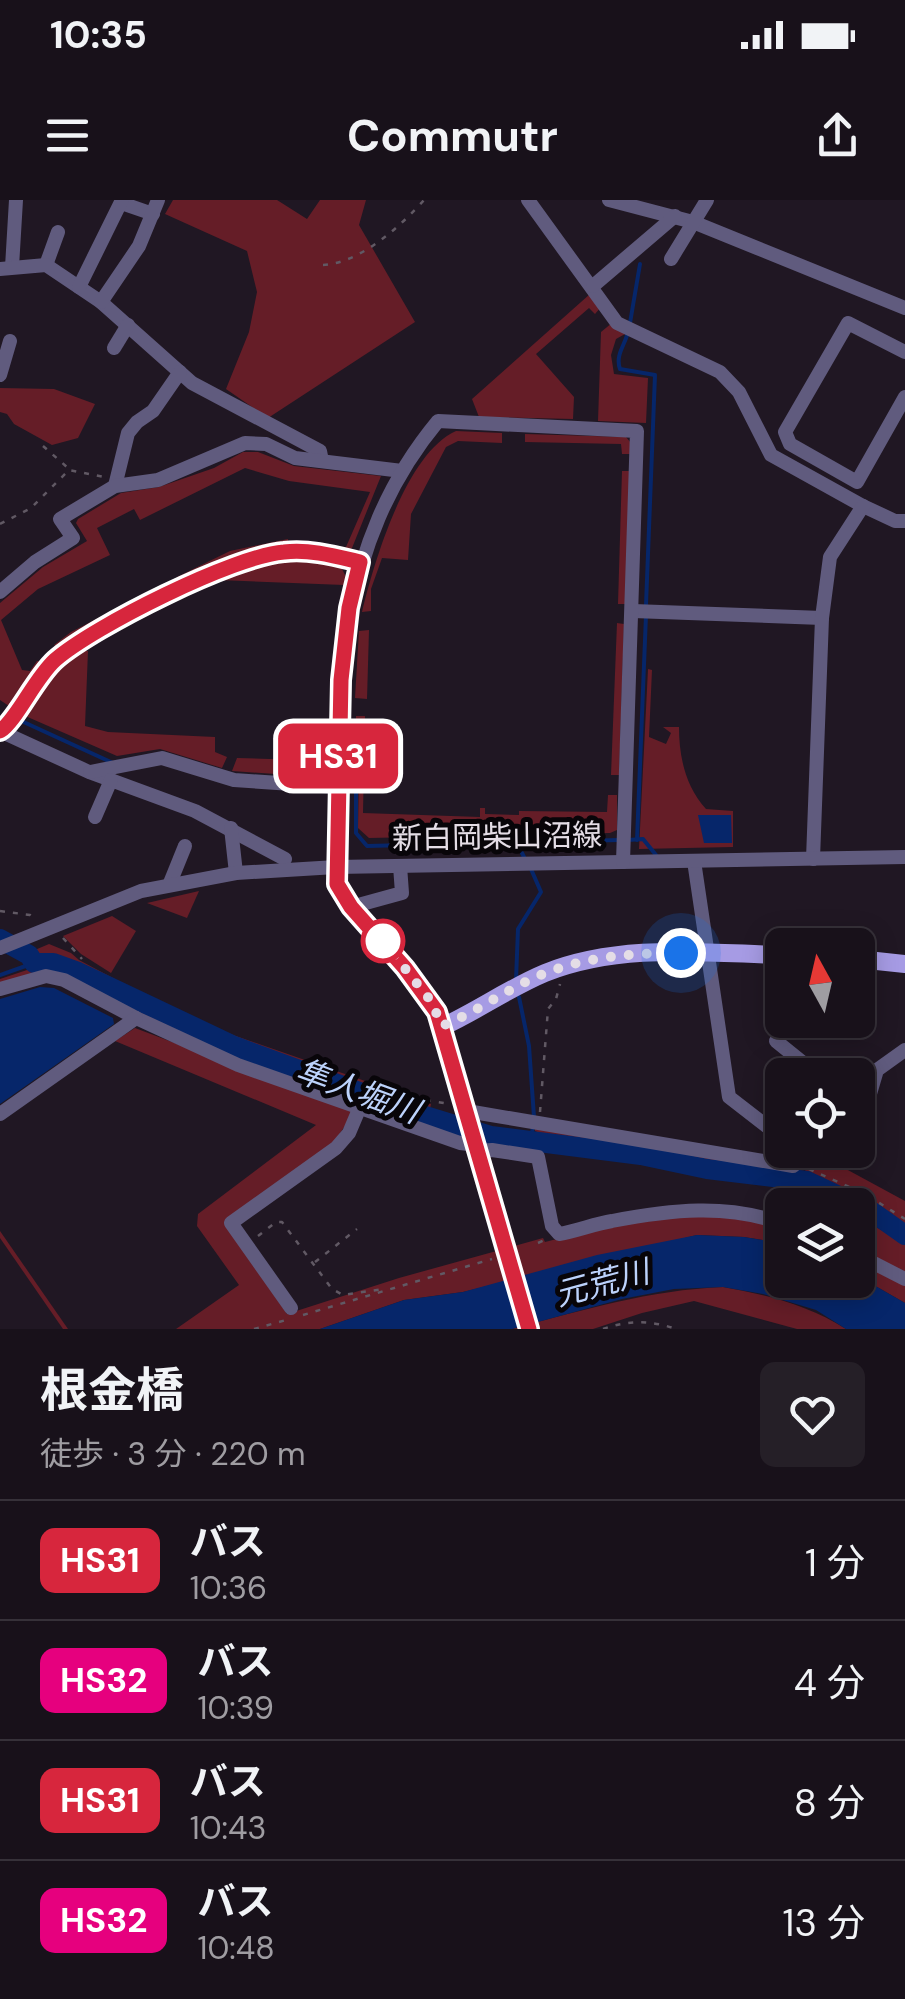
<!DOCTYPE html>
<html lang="ja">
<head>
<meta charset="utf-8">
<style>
  :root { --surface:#18111a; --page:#251f27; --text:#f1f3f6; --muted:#9f9da2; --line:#363139 }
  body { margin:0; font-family:"DM Sans","Noto Sans JP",sans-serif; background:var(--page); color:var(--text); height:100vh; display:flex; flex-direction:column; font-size:38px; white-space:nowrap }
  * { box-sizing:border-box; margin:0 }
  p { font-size:32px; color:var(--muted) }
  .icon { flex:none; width:55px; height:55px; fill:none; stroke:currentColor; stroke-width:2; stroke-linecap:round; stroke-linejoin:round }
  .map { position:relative; height:1129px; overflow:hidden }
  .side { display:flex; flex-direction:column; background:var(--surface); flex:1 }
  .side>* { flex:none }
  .badge { padding:0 20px; border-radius:15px; font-size:35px; line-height:65px }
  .needle { width:65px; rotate:352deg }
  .tools { position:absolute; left:765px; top:728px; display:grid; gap:20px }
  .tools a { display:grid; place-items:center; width:110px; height:110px; border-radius:15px; background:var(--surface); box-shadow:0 5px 25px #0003,0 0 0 2px var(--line); font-size:50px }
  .you { position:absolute; width:50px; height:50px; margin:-25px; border:8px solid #fff; border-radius:50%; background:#1a73e8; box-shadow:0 0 0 15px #1a73e833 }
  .map>.badge { position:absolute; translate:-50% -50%; box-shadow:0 0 0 5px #fff }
  .round { display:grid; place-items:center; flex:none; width:105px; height:105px; border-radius:15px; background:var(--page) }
  .overview { display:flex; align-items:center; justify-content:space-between; height:170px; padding:0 40px }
  h1 { font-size:48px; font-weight:700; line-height:75px }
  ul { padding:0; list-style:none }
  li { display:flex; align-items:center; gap:30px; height:120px; padding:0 40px; border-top:2px solid var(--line) }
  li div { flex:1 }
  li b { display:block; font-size:38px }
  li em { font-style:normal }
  li .badge { min-width:110px; font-weight:700; text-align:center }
  .status { display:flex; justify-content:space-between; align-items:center; height:70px; padding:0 50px; background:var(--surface); direction:ltr }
  .status svg { height:28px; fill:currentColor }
  header { display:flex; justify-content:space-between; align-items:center; height:130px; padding:0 40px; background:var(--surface); font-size:45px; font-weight:700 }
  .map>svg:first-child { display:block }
  .green { fill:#651d27 }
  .water { fill:#06266a }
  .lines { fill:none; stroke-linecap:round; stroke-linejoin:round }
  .stream { stroke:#06266a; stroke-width:4 }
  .river { stroke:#06266a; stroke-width:20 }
  .path { stroke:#615964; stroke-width:2.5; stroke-dasharray:5 8; stroke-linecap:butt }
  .minor { stroke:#605b7e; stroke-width:14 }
  .major { stroke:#a69be4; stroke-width:18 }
  .line-casing { stroke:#fff; stroke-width:22 }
  .line { stroke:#d7263d; stroke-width:15 }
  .walk { stroke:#e4dde6; stroke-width:10; stroke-dasharray:0 18 }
  .stop-dot { fill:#fff; stroke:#d7263d; stroke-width:5 }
  .labels { text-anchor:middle; stroke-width:10; stroke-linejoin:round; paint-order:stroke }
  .street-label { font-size:30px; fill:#e4dde6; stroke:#080509 }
  .water-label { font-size:32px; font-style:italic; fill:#bcd2fb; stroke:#080509 }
</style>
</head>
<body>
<div class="status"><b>10:35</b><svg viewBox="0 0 49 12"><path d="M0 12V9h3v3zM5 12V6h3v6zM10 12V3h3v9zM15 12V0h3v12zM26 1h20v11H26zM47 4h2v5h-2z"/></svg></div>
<header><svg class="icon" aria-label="menu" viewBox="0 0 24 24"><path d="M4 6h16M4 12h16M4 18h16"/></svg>Commutr<svg class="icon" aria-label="share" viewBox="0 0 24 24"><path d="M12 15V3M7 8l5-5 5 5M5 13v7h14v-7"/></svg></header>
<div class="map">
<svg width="905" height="1129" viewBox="0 0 905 1129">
  <rect width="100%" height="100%" fill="#201723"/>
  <g class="green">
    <polygon points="173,0 277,0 307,19 320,0 366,0 359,25 415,122 268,218 226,189 249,132 257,92 247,51 165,14"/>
    <polygon points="590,94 601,107 595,114 589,108 536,154 574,197 573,219 479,217 472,199"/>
    <polygon points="612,123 625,134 616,139 611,155 614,174 648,178 646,223 598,221 601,132"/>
    <polygon points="0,188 54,189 95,204 78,238 52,245 14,224 7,214 0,212"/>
    <path d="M 456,231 L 502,233 L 502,243 L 458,241 L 446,247 L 411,314 L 408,360 L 382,358 L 371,389 L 371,411 L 362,412 C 374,362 406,253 456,231 Z"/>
    <polygon points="525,234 626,237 631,243 631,254 622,254 621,244 525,242"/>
    <polygon points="243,252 258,252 294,266 381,276 352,348 346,351 313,345 346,347 370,292 289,281 245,268 140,320 134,309 97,328 110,355 38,389 1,420 22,470 30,471 37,461 43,461 9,506 0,500 0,403 43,367 87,341 76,323 78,319 121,293 159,287 214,268"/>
    <polygon points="622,271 630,271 625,404 618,404"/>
    <polygon points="288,339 288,344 240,353 180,382 177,377 230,351"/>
    <polygon points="294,359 340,365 346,377 344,385 219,380 260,363"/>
    <polygon points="159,387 161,391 90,427 58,447 54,445 71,432"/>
    <polygon points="617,423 624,424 619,575 611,575"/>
    <polygon points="369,430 367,499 355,498 359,431"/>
    <polygon points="80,450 88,451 85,526 108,532 215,537 215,552 227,557 222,568 160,549 117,556 23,515 54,470"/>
    <path d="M 648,469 L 652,470 L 649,537 L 666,544 L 671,533 L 663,527 L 679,527 C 679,556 685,586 706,609 L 733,611 L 733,647 L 639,649 Z"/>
    <polygon points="356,516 365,516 363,613 480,617 480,608 485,608 485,614 519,615 519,611 607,612 608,595 617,595 617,630 610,633 369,638 358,628 359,569 355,567"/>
    <polygon points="302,556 322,556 320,572 306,573 305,576 232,571 237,558 301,560"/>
    <polygon points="199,691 187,718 147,703"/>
    <polygon points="112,716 136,731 111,773 81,754 63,736"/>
    <polygon points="49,744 71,753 79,760 158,802 233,835 431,904 430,909 245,847 81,766 53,758 38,760 30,752"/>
    <path d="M 42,765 C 85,766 173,825 217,843 C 285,873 356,894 427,918 L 426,924 L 244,860 L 151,818 L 63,773 C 42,767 21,777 0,784 L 0,779 Z"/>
    <path d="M 135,828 L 349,909 L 353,914 L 334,942 L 225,1022 L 287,1114 L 399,1078 L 543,1038 L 545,1042 C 597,1029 653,1011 706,1014 C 732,1015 757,1022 782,1027 L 782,1043 L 744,1037 L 697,1035 L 463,1092 L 404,1100 L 320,1129 L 176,1129 L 239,1085 L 197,1026 L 198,1014 L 316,925 L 115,841 Z"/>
    <polygon points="535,926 805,971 813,958 846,969 905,1001 905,1028 844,989 804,975 539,933 535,931"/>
    <polygon points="858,1017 905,1043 905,1072 858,1049"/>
    <polygon points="0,1031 68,1129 63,1129 0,1038"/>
    <polygon points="858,1060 905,1083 905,1103 858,1076"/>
    <path d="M 723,1087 C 768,1095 808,1105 846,1129 L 797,1129 L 694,1101 L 642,1113 L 593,1129 L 512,1129 C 583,1110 650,1090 723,1087 Z"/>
  </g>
  <g class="water">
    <polygon points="698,615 731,615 732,643 704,643"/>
    <polygon points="40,787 54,788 113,818 114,824 0,904 0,799"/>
    <polygon points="697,1035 744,1037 782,1043 782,1080 858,1080 858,1076 905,1103 905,1129 846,1129 816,1110 763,1094 723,1087 674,1089 622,1099 512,1129 320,1129 404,1100 463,1092 597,1055"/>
  </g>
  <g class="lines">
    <g class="stream">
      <polyline points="630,123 640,64"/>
      <path d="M 628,132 C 625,145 615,155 620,169 L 655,175 L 646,405"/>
      <polyline points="17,519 113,563"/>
      <polyline points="308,578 356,579 356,633 367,646 619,640"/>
      <polyline points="628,640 643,639 656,655"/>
      <polyline points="637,640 646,415"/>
      <polyline points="517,643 526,661"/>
      <polyline points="0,775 34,763"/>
      <polyline points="516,780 518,729 541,692 531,669"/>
      <polyline points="519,797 529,846 534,917"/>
      <polyline points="531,941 533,926"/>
    </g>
    <polyline class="river" points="0,739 29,755 34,763 53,763 78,772 234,846 419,914 491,936 641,955 707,969 807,981 871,1011 905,1035"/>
    <g class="path">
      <path d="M 323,65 C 360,63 400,27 424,0"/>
      <polyline points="43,246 68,268"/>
      <polyline points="0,324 31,308 69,270 104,277"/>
      <polyline points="0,711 30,715 36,721"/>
      <polyline points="63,738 82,759"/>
      <polyline points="426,900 449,904"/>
      <polyline points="540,912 548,809 556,799 560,784"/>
      <polyline points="809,969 865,994 905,1019"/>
      <polyline points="258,1036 276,1022 282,1022 332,1089 343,1095 383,1089"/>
      <polyline points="538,1043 547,1039"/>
      <polyline points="315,1062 357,1029"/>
      <polyline points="303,1115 492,1059"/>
      <polyline points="254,1129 286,1120"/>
      <path d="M 603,1129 C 629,1120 650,1120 676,1129"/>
    </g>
    <g class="minor">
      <polyline points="528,0 617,123 720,172 739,192 771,255 863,306 895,321 905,321"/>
      <polyline points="609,0 693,22 905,108"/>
      <polyline points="121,3 153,14"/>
      <polyline points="671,59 707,0"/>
      <polyline points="46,65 58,32"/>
      <polyline points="12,67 16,0"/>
      <polyline points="0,69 46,65 101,102 192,183 320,251 322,261"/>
      <polyline points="593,86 675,16"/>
      <polyline points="79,87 122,0"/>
      <polyline points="101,102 139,46 158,0"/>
      <polyline points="114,148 128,125"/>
      <polyline points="905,152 848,123 785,232 790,244 857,282 905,197"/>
      <polyline points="0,175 10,141"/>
      <polyline points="115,286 128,233 137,222 153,211 180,172"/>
      <polyline points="0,392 35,362 73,338 60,319 115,286 158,280 245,243 266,244 295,258 402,271"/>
      <polyline points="633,411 822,418"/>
      <polyline points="0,531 89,572 195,611 285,659"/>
      <path d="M 2,532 C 17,509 31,483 51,464 C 85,430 230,358 277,352 C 306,349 332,355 360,362"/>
      <polyline points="90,572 162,558 234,580 337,587"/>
      <polyline points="95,617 111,580"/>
      <polyline points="231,628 236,673"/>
      <polyline points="813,659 822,418 830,357 863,306"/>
      <polyline points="694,661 729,897 782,938"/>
      <polyline points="170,683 185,646"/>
      <polyline points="351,707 402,693 400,666"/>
      <polyline points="0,748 141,691 236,673 336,667 905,657"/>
      <polyline points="0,789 46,776 64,780 136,818 238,865 460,943 476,945"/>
      <path d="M 442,827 L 431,801 L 342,696 L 337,684 L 336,667 C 336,507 330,351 438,221 L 637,231 L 623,662"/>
      <polyline points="776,841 818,875"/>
      <polyline points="467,911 793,966 803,958 798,950"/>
      <polyline points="0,914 136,818"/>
      <polyline points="859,931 877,870 905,850"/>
      <path d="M 478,951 L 492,950 L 538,957 L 552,1026 L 559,1034 C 577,1031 594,1024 612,1021 C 669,1010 728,1003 782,1024"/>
      <polyline points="858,1055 905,1079"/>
      <polyline points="291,1108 231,1023 336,948 349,933 360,907"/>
    </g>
    <g class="major">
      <polyline points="858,759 905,764"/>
      <path d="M 529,1129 L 442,827 C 477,811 509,788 545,773 C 620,743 704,753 782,755"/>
    </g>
  </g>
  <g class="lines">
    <g class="line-casing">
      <path id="line" d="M 0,531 C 16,521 35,478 55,460 C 94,426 234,356 284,352 C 310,349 335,356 360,362 L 349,408 L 341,480 L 337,684 L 351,707 L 405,768 L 437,812 L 529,1129"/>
    </g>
    <use href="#line" class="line"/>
    <path class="walk" d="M 383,741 L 431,801 L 442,826 C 479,811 511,786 548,772 C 592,756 635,753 681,753"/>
  </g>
  <circle class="stop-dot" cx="383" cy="741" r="20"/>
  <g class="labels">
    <g class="street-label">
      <text transform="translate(497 637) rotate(-1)" y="10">新白岡柴山沼線</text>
    </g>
    <g class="water-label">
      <text transform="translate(358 891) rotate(20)" y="11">隼人堀川</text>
      <text transform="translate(602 1083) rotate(-15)" y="11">元荒川</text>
    </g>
  </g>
</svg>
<div class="tools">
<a><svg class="needle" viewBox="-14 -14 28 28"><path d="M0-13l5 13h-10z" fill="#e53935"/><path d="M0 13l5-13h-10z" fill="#9f9da2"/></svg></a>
<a><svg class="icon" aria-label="locate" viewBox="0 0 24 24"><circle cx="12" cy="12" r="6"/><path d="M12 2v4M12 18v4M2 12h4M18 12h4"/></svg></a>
<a><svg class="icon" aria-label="layers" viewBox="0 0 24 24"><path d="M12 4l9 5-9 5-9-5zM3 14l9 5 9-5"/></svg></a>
</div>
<div class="you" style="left:681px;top:753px"></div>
<b class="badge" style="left:338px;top:556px;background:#d7263d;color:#fff">HS31</b>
</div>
<section class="side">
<div class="overview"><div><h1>根金橋</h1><p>徒歩 · 3 分 · 220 m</p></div><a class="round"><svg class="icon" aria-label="heart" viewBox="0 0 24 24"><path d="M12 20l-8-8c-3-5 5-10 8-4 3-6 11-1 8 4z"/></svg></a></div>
<ul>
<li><span class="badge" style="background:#d7263d;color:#fff">HS31</span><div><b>バス</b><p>10:36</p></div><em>1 分</em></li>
<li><span class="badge" style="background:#e6007e;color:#fff">HS32</span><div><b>バス</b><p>10:39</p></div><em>4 分</em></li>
<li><span class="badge" style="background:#d7263d;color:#fff">HS31</span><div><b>バス</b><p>10:43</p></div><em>8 分</em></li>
<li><span class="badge" style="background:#e6007e;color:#fff">HS32</span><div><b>バス</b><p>10:48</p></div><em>13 分</em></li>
</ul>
</section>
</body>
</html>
